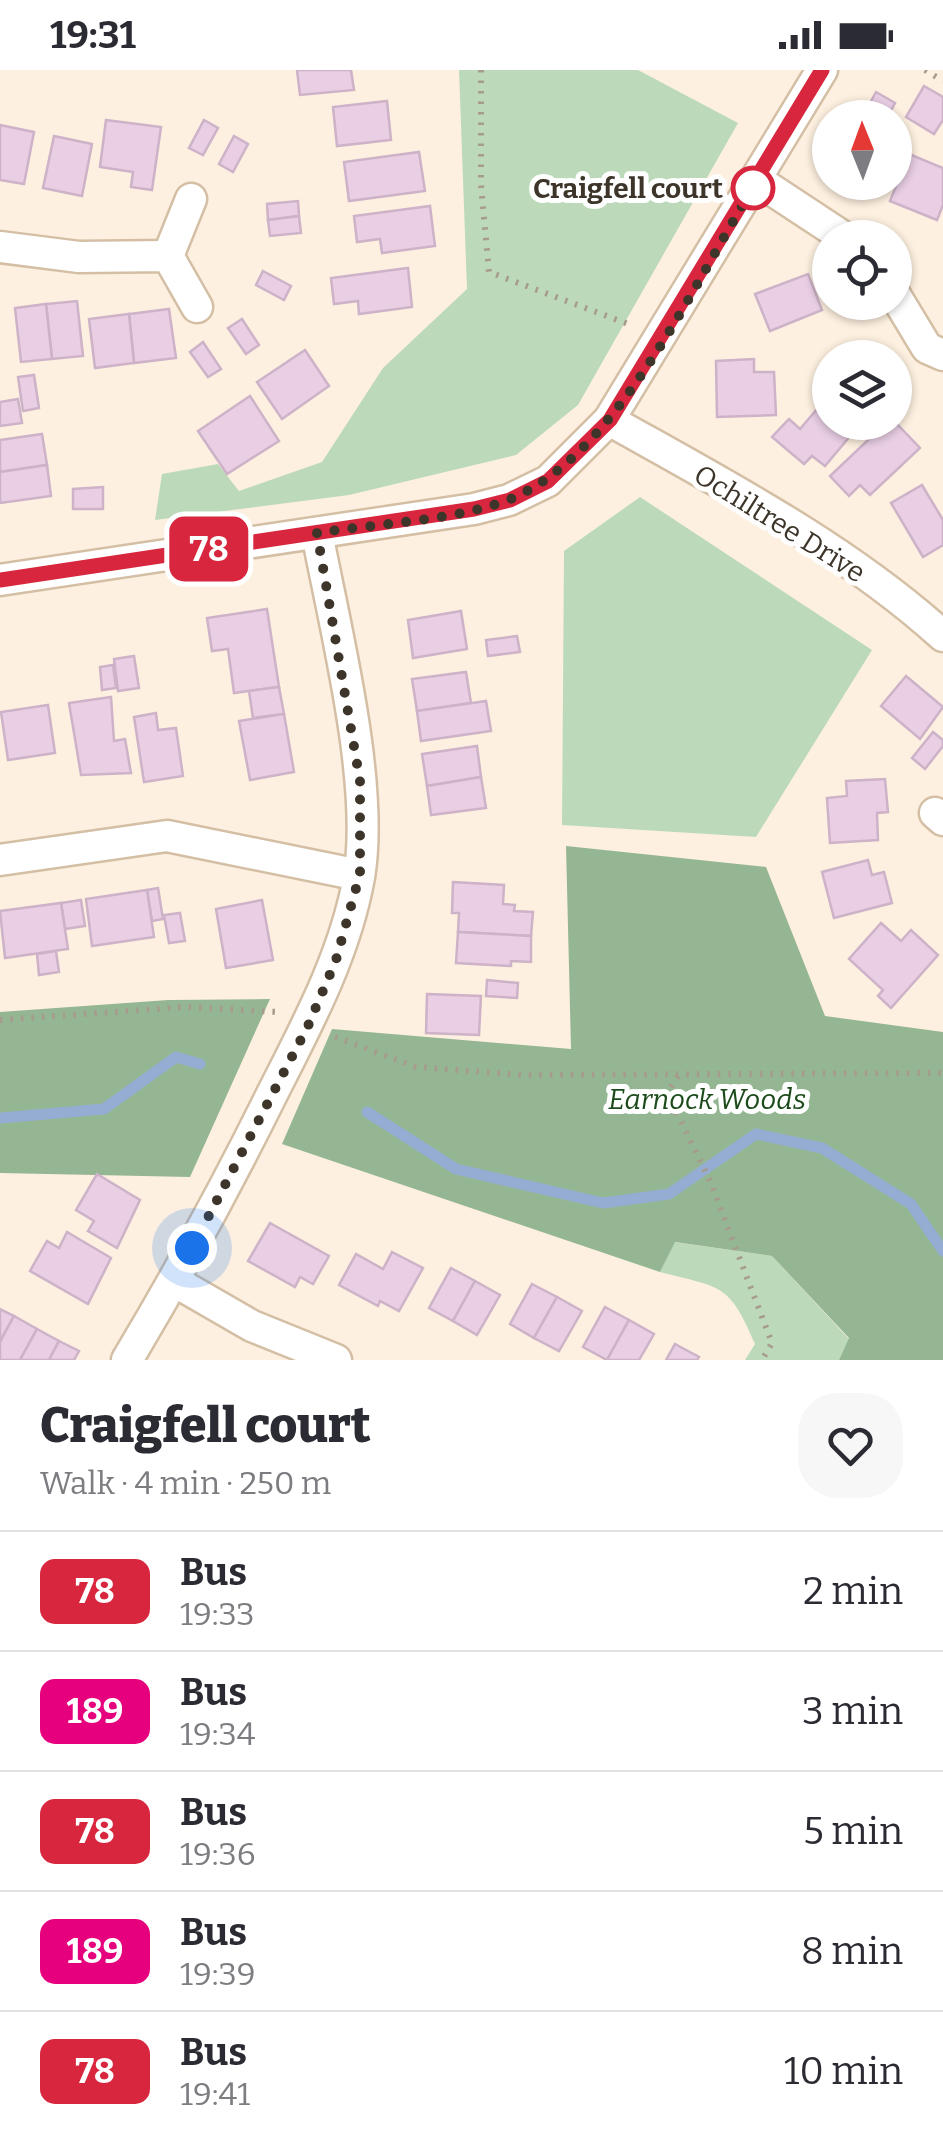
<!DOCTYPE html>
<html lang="en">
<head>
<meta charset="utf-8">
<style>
  :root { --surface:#fff; --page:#f7f7f7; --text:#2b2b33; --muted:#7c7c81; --line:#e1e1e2 }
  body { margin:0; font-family:Bitter,serif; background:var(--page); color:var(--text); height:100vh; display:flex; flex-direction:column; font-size:38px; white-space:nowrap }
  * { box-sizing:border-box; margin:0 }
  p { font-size:32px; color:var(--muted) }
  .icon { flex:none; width:55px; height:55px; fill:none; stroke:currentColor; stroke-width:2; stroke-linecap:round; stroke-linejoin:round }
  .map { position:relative; height:1290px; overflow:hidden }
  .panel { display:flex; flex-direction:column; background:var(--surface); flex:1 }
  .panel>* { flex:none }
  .badge { padding:0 20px; border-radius:15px; font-size:35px; line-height:65px }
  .needle { width:65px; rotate:359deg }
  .tools { position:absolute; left:812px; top:30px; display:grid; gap:20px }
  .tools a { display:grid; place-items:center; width:100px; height:100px; border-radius:50%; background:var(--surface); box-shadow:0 2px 8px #0004; font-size:50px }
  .you { position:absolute; width:50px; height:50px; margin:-25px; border:8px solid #fff; border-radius:50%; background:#1a73e8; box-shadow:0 0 0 15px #1a73e833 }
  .map>.badge { position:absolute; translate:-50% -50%; box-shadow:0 0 0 5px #fff }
  .round { display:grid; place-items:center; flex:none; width:105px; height:105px; border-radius:40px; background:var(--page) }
  .overview { display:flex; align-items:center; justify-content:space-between; height:170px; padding:0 40px }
  h1 { font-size:48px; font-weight:800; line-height:75px }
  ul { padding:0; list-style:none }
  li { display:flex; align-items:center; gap:30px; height:120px; padding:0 40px; border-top:2px solid var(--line) }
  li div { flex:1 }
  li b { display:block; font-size:38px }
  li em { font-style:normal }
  li .badge { min-width:110px; font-weight:700; text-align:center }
  .status { display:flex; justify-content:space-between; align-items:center; height:70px; padding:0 50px; background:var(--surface); direction:ltr }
  .status svg { height:28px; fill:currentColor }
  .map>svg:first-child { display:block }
  .green { fill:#bcdaba }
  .forest { fill:#95b692 }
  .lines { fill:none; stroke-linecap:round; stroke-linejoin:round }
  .stream { stroke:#95acd3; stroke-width:11 }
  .building { fill:#e9cee4; stroke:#cdb2c8; stroke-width:2.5 }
  .minor-casing { stroke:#d4bfa5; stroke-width:35 }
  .path { stroke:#a69b8d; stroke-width:6; stroke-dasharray:2.5 8; stroke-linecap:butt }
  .minor { stroke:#fff; stroke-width:30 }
  .line-casing { stroke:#fff; stroke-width:22 }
  .line { stroke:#d7263d; stroke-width:15 }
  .walk { stroke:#3d352a; stroke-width:10; stroke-dasharray:0 18 }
  .stop-dot { fill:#fff; stroke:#d7263d; stroke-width:5 }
  .labels { text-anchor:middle; stroke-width:10; stroke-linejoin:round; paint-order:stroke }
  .stop-label { font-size:28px; font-weight:bold; fill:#3d352a; stroke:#fff; text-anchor:end }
  .street-label { font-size:28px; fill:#3d352a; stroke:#fff }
  .park-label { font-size:28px; font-style:italic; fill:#1c4b1b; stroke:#fff }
</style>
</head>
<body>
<div class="status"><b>19:31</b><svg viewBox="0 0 49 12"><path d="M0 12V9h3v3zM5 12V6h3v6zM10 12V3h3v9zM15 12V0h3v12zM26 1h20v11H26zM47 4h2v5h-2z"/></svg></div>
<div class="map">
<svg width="943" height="1290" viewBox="0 0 943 1290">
  <rect width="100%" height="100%" fill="#fdf0e0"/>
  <g class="green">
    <polygon points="459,0 638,0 738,53 578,335 516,385 349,425 155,450 162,404 218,394 239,421 322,392 383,298 467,219"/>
    <polygon points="640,427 872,580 756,767 562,755 564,481"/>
    <path d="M 674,1172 L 772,1186 L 849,1269 L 839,1290 L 745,1290 L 755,1274 C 729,1213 722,1218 660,1202 Z"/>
  </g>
  <g class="forest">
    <polygon points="566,776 766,797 825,946 943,962 943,1290 839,1290 849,1268 772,1186 675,1172 660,1202 282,1074 332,959 571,979"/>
    <polygon points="270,929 190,1107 0,1103 0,942 168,930"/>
  </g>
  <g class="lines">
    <g class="stream">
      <polyline points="367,1042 456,1099 603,1133 669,1124 756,1064 822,1078 911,1134 943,1181"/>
      <polyline points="0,1048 104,1039 176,987 200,994"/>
    </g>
  </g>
  <g class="building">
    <polygon points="297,0 351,0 354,20 300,25"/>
    <polygon points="924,16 943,27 943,50 934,64 906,47"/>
    <polygon points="876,22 895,33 887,48 862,48"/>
    <polygon points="387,31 391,70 337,76 333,37"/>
    <polygon points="106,50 161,57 152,120 131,117 133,102 100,97"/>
    <polygon points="204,50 218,58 203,85 189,78"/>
    <polygon points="0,55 34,62 24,114 0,110"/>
    <polygon points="54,66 92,74 82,126 43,118"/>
    <polygon points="234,66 248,74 233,102 219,94"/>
    <polygon points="419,82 425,121 349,131 344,92"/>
    <polygon points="909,84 943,98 943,135 937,150 890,131"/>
    <polygon points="298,131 299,146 268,150 267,134"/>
    <polygon points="430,136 435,176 382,183 380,169 357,172 354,146"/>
    <polygon points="299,146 301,163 270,166 268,150"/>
    <polygon points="408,198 412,237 359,244 358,231 334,234 331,208"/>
    <polygon points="263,201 291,216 284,230 256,215"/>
    <polygon points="808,204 822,240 770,261 755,224"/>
    <polygon points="77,231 83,286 52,289 46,234"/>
    <polygon points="46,234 52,289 21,292 15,238"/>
    <polygon points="169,239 176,288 134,293 129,244"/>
    <polygon points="129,244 134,293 95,298 89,249"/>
    <polygon points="242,249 259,275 246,284 228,258"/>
    <polygon points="203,272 221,299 208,307 190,282"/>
    <polygon points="305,280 329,316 282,349 257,312"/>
    <polygon points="754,289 754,302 774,302 776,345 717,347 716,291"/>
    <polygon points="34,305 39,338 23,341 18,307"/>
    <polygon points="250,326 279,371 227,404 198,361"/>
    <polygon points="18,329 22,353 0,356 0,332"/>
    <polygon points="824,331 830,336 830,352 849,352 856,359 825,396 812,386 804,394 772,367 789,349 800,359"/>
    <polygon points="887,352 895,352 920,378 870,425 860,415 849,426 830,406"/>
    <polygon points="42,364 47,395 0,402 0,370"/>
    <polygon points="47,395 51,426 0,433 0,402"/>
    <polygon points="922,415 943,450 943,475 923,487 891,433"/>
    <polygon points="103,417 103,439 73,439 73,419"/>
    <polygon points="267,539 279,617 234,623 228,579 212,581 207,548"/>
    <polygon points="461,541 467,579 413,588 408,550"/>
    <polygon points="517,566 520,582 488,586 486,570"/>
    <polygon points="134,586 139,618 118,621 114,589"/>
    <polygon points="113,595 116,618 102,620 100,597"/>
    <polygon points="466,602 471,633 417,641 412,609"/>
    <polygon points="906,606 943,637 920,669 881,636"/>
    <polygon points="279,617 284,644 253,648 249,621"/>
    <polygon points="111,627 114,671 125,669 131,703 81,705 69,633"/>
    <polygon points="486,631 491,661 421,671 417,641"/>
    <polygon points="48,635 55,683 8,690 1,642"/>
    <polygon points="156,643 158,660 176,658 183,706 144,712 134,647"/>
    <polygon points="284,644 294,702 250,710 239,651"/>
    <polygon points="933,662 943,670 943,676 925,699 912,688"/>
    <polygon points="477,676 481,707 427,716 422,684"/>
    <polygon points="481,707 486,738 431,745 427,716"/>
    <polygon points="885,709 888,742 877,743 878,770 830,773 827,728 847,726 846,711"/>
    <polygon points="868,790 872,805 884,802 892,833 834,848 822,802"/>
    <polygon points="453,812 504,815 503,834 515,835 514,841 533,842 531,866 458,862 459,843 452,843"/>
    <polygon points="158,818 163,849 152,851 147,820"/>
    <polygon points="147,820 154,867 92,876 86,829"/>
    <polygon points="81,830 85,856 65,859 61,833"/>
    <polygon points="262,830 273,890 226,898 216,839"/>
    <polygon points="61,833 68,879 5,888 0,841"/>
    <polygon points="180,843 185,871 169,873 164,845"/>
    <polygon points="881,853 901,871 911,860 938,885 891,938 878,926 883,920 849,889"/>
    <polygon points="458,862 531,866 531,892 511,891 511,896 456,893"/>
    <polygon points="56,881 59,902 39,905 37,884"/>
    <polygon points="487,910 518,913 517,928 486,926"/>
    <polygon points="427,924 481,926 479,965 426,963"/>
    <polygon points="97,1104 140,1130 117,1178 88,1161 94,1151 76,1140"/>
    <polygon points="270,1153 329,1186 313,1214 300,1207 295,1217 248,1191"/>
    <polygon points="67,1162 111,1188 88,1234 30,1201 47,1171 59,1178"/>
    <polygon points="392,1182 423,1198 399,1241 380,1231 378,1236 339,1215 356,1184 383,1199"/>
    <polygon points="451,1198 475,1211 453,1251 429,1238"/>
    <polygon points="475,1211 500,1225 477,1265 453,1251"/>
    <polygon points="532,1214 557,1227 534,1268 510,1254"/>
    <polygon points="557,1227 582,1241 559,1281 534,1268"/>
    <polygon points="605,1237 629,1250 607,1290 583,1277"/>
    <polygon points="0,1239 14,1246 0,1272"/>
    <polygon points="14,1246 37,1259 20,1290 0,1290 0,1272"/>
    <polygon points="629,1250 654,1264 639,1290 607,1290"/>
    <polygon points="37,1259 59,1271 49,1290 20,1290"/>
    <polygon points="59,1271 79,1281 74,1290 49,1290"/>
    <polygon points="675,1274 699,1287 697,1290 666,1290"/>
  </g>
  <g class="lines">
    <g class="minor-casing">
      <g id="minor">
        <polyline points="757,110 845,168"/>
        <polyline points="0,177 79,187 168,186 197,237"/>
        <polyline points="168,186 191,129"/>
        <polyline points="895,225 927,278 943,285"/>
        <path d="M 609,350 C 723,414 846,478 943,566"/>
        <polyline points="0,510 474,439 509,430 548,411 609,350 822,0"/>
        <polyline points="935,743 943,750"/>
        <polyline points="0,790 167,766 359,805"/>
        <polyline points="174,1211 252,1256 336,1290"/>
        <path d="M 127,1290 C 179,1203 227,1115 272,1024 C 307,955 345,885 359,807 C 375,714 335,558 317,463"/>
      </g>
    </g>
    <g class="path">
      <polyline points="481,0 481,115 489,202 631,255"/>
      <polyline points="925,0 943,11"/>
      <polyline points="0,950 184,937 278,942"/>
      <polyline points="335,967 416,997 525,1005 943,1003"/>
      <polyline points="678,1006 667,1022 710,1111 772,1273 762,1290"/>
    </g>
    <use href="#minor" class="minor"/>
  </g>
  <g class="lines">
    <g class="line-casing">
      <polyline id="line" points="0,510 474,439 510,430 548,411 610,350 822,0"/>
    </g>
    <use href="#line" class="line"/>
    <path class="walk" d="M 192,1178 L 308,956 L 336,890 L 360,804 L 360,711 L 317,463 C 374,454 462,450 513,428 C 619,382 693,214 753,118"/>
  </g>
  <circle class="stop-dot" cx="753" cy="118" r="20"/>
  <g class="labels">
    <g class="stop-label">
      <text x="723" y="128">Craigfell court</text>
    </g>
    <g class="street-label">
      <text transform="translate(780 453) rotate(32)" y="10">Ochiltree Drive</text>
    </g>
    <g class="park-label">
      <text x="707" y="1039">Earnock Woods</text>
    </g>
  </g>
</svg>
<div class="tools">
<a><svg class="needle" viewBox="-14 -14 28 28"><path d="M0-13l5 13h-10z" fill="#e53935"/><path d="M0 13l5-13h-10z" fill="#7c7c81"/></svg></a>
<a><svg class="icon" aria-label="locate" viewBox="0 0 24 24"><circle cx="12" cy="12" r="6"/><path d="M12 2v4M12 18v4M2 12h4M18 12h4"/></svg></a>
<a><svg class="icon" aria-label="layers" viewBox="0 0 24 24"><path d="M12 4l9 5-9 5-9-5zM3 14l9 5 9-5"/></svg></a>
</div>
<div class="you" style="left:192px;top:1178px"></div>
<b class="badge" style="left:209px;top:479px;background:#d7263d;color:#fff">78</b>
</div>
<section class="panel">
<div class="overview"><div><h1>Craigfell court</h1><p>Walk · 4 min · 250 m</p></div><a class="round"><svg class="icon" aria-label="heart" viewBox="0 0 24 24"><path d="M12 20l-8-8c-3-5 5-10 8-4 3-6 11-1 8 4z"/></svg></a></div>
<ul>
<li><span class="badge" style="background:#d7263d;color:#fff">78</span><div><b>Bus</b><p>19:33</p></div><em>2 min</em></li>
<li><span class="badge" style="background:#e6007e;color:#fff">189</span><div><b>Bus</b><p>19:34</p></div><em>3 min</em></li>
<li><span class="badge" style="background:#d7263d;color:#fff">78</span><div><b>Bus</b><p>19:36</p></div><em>5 min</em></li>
<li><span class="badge" style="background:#e6007e;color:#fff">189</span><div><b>Bus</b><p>19:39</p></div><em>8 min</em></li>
<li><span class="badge" style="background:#d7263d;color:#fff">78</span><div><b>Bus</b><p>19:41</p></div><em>10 min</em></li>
</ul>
</section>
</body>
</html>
